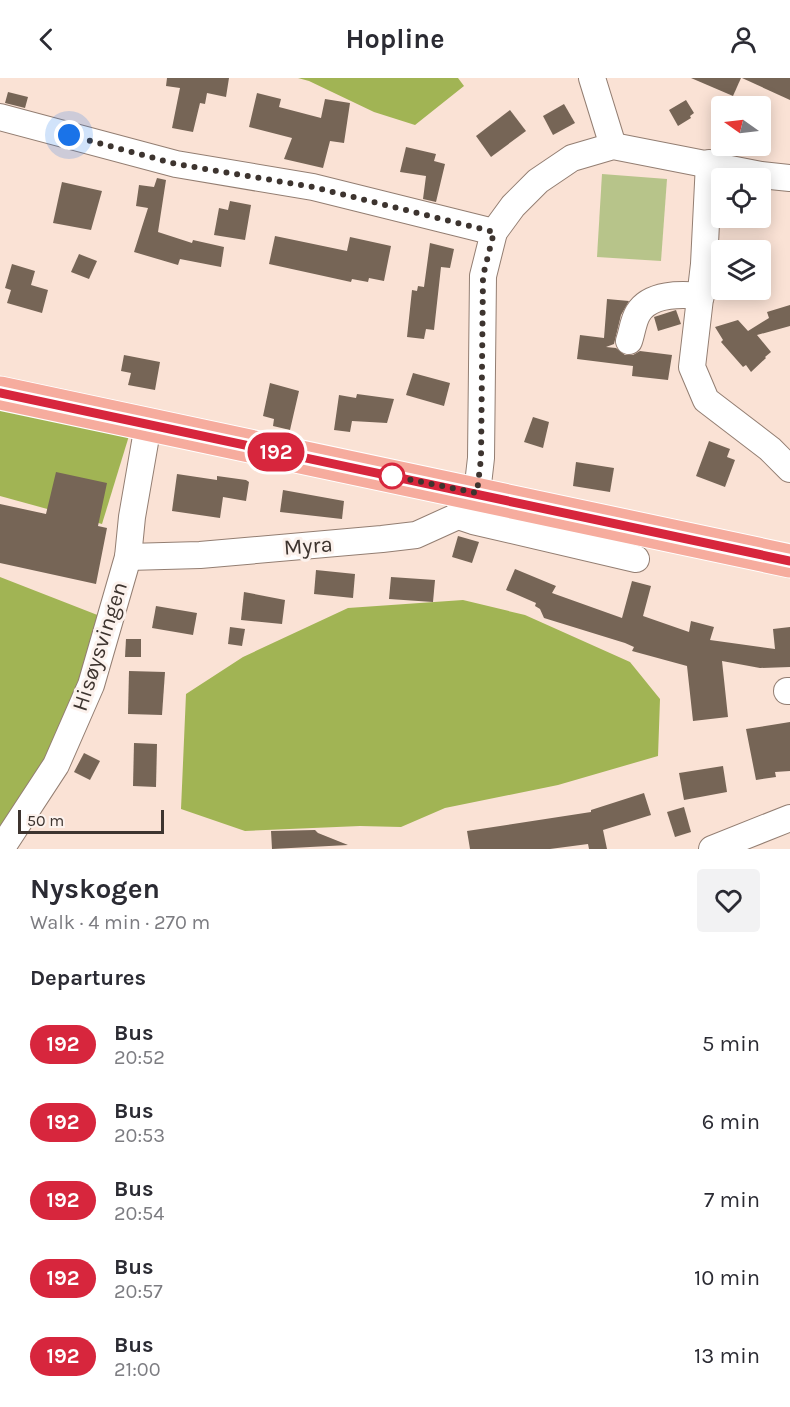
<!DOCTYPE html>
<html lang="en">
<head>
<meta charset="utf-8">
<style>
  :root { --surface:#fff; --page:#f2f2f3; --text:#2b2b33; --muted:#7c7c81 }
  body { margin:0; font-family:Karla,sans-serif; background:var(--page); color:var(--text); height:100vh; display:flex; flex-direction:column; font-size:22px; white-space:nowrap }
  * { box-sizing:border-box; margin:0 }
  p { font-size:20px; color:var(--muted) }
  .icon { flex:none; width:33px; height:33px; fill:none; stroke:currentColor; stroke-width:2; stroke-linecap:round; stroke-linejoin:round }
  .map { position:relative; height:771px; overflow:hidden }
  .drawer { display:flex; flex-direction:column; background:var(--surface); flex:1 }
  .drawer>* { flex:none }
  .badge { padding:0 12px; border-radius:20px; font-size:21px; line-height:39px }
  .needle { width:39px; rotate:284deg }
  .fabs { position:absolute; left:711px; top:18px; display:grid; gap:12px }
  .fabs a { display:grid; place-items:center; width:60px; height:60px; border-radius:6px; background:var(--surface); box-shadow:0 3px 15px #0003; font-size:30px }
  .scale { position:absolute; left:18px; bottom:15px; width:146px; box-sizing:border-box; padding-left:6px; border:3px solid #3d342f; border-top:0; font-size:16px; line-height:21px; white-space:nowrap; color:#3d342f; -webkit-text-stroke:4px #fcf2ed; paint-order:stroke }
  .you { position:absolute; width:30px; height:30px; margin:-15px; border:4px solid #fff; border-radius:50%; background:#1a73e8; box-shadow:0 0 0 9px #1a73e833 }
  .map>.badge { position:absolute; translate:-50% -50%; box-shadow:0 0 0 3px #fff }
  h2 { padding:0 30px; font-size:22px; line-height:54px }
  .round { display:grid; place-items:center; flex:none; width:63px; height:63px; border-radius:6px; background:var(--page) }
  .overview { display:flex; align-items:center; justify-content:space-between; height:102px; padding:0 30px }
  h1 { font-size:28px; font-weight:700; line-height:45px }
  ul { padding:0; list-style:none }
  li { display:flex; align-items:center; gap:18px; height:78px; padding:0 30px }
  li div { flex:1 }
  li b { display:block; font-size:22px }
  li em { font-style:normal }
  li .badge { min-width:66px; font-weight:700; text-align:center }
  header { display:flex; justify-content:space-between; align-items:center; height:78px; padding:0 30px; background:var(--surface); font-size:27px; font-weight:700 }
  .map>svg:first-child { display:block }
  .green { fill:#b7c48a }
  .forest { fill:#a1b454 }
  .building { fill:#766556 }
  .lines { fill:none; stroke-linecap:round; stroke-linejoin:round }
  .minor-casing { stroke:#937e72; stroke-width:28 }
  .major-casing { stroke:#fff; stroke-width:35 }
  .minor { stroke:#fff; stroke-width:26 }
  .major { stroke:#f6ac9e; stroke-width:33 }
  .line-casing { stroke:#fff; stroke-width:14 }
  .line { stroke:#d7263d; stroke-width:9 }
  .walk { stroke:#3d342f; stroke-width:6; stroke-dasharray:0 10.8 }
  .stop-dot { fill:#fff; stroke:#d7263d; stroke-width:3 }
  .labels { text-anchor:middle; stroke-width:6; stroke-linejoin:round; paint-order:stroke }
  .street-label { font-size:22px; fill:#3d342f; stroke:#fcf2ed }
</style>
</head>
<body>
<header><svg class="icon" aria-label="back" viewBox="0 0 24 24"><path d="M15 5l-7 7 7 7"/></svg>Hopline<svg class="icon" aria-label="person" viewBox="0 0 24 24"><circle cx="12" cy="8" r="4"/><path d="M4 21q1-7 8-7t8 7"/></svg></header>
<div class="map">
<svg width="790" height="771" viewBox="0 0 790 771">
  <rect width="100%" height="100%" fill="#fae2d5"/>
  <polygon class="green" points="602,96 667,101 661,183 597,179"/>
  <g class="forest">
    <polygon points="298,0 458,0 464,8 415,47 374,34 309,3"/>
    <polygon points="0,316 132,348 102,446 0,418"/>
    <polygon points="0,499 100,538 88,637 0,771"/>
    <polygon points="463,522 525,537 630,584 660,621 658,678 558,707 445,730 401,749 360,748 245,753 181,731 186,616 243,579 348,530"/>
  </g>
  <g class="building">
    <polygon points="167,0 229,0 226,19 207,15 205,26 200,25 193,54 172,50 180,10 166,8"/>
    <polygon points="691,0 741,0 733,18"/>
    <polygon points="742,0 790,0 790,22"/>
    <polygon points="8,14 28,19 25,30 5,25"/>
    <polygon points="257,15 281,21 279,29 321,40 325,21 350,25 344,65 330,63 323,90 284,81 292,60 249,49"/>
    <polygon points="686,22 694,35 690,38 691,40 678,48 669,32"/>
    <polygon points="564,26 575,45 553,57 543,38"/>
    <polygon points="510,32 526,53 491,79 476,58"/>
    <polygon points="406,69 436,76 434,83 445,86 436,124 423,121 426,98 400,94"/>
    <polygon points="157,100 166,102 158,154 192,165 193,162 224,169 221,189 180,181 178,187 134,174 148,130 136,128 139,107 154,109"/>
    <polygon points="62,104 102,113 91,152 53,145"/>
    <polygon points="230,123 251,127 245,162 214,157 219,130 228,132"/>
    <polygon points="275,158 347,173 350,159 391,168 384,203 369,200 368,204 352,201 351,204 269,186"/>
    <polygon points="430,165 454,171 450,190 441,189 434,252 426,251 424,261 407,259 412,212 417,213 418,208 424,209"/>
    <polygon points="79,176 97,183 89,201 71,194"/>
    <polygon points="12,186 35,193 31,207 48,212 42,235 7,225 11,212 5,210"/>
    <polygon points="607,221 629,223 621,237 614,266 606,269 616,270 625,277 633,277 640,273 672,277 668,302 632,298 633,288 577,281 580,257 604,260"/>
    <polygon points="790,227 790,248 757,257 771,274 765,279 766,280 751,294 746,287 743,289 721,264 723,262 715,249 738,242 748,253 769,240 767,234"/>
    <polygon points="676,232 681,246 658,253 654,239"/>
    <polygon points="124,277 160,284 155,312 128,307 131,295 121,293"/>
    <polygon points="413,295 450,305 444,328 406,317"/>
    <polygon points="270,305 299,313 290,352 273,348 274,341 263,338"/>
    <polygon points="357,316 394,321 387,345 352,343 350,354 334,352 339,317 356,320"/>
    <polygon points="533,339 549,344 543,370 524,364"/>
    <polygon points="709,363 730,371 727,379 735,382 725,409 696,398"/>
    <polygon points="576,384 614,390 610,414 573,408"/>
    <polygon points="56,394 107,405 98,448 107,450 96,506 0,485 0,426 46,436"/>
    <polygon points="177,396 217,402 217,398 246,402 249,404 246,423 223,419 220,440 172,433"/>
    <polygon points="283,412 344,423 342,441 280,434"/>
    <polygon points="458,458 479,464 472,485 452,479"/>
    <polygon points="515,491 556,508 552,515 622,540 632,503 651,508 643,538 689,554 691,543 714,549 710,562 775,571 773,551 790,549 790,589 760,590 722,583 728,639 693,643 687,588 632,573 634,569 625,565 544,540 540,531 535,528 536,525 506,512"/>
    <polygon points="316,492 355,496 353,520 314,516"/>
    <polygon points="391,499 435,502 433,524 389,521"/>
    <polygon points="244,514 285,522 282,546 241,542"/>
    <polygon points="156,528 197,535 193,557 152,550"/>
    <polygon points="230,549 245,551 242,568 228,566"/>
    <polygon points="126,561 141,561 141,579 125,579"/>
    <polygon points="129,593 165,594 162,637 128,636"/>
    <polygon points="790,644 790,693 775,694 776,699 756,702 746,651"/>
    <polygon points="134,665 157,666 156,709 133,708"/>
    <polygon points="84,675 100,683 90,702 74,694"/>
    <polygon points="723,688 727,714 684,722 679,695"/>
    <polygon points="644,715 651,737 603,752 607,771 589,771 588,766 550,771 470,771 467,753 591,734 591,732"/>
    <polygon points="684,729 691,754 675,759 667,734"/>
    <polygon points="315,752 318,755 348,767 272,771 271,753"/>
  </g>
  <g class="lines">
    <g class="minor-casing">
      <g id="minor">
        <polyline points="592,0 613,68"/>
        <polyline points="0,39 176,86 313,109 494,154"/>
        <polyline points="709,85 704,186 692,289 706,322 770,371 790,391"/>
        <path d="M 629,263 C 632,255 633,243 638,235 C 650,215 681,216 701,218"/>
        <polyline points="477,415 481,380 483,198 494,154 513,128 538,103 572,80 613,68 761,97 790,100"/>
        <polyline points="458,438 473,443 636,481"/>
        <polyline points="128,479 200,477 382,461 416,457 458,438 466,413"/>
        <polyline points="787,613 790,613"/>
        <polyline points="1,771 56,687 91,607 128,479 132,439 148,347"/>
        <polyline points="712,771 790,740"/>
      </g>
    </g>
    <g class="major-casing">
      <polyline id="major" points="0,315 790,483"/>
    </g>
    <use href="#minor" class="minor"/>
    <use href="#major" class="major"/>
  </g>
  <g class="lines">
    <g class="line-casing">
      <polyline id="line" points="0,315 790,483"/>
    </g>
    <use href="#line" class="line"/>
    <polyline class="walk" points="69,57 176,86 313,109 494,154 483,198 481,380 477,415 387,397 392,398"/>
  </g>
  <circle class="stop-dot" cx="392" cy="398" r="12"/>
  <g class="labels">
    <g class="street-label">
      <text transform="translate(308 467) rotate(-4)" y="8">Myra</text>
      <text transform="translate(99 568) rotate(-72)" y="8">Hisøysvingen</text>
    </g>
  </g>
</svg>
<div class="fabs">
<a><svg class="needle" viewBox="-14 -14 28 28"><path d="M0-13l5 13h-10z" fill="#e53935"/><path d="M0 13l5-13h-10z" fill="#7c7c81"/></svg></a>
<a><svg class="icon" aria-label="locate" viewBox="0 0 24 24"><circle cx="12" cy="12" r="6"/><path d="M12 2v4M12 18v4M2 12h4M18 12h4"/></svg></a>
<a><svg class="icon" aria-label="layers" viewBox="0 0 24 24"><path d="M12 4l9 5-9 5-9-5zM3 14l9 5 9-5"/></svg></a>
</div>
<div class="scale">50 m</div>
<div class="you" style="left:69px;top:57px"></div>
<b class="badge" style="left:276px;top:374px;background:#d7263d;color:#fff">192</b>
</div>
<section class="drawer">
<div class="overview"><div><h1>Nyskogen</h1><p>Walk · 4 min · 270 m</p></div><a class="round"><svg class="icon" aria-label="heart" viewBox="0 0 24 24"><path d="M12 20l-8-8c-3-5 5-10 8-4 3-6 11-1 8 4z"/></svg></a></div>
<h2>Departures</h2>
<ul>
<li><span class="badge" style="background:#d7263d;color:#fff">192</span><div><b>Bus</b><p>20:52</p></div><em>5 min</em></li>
<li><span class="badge" style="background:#d7263d;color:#fff">192</span><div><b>Bus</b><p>20:53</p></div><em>6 min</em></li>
<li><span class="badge" style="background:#d7263d;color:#fff">192</span><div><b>Bus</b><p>20:54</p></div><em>7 min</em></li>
<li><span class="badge" style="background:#d7263d;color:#fff">192</span><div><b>Bus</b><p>20:57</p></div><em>10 min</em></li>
<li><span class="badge" style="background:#d7263d;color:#fff">192</span><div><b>Bus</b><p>21:00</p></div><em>13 min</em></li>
</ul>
</section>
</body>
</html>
